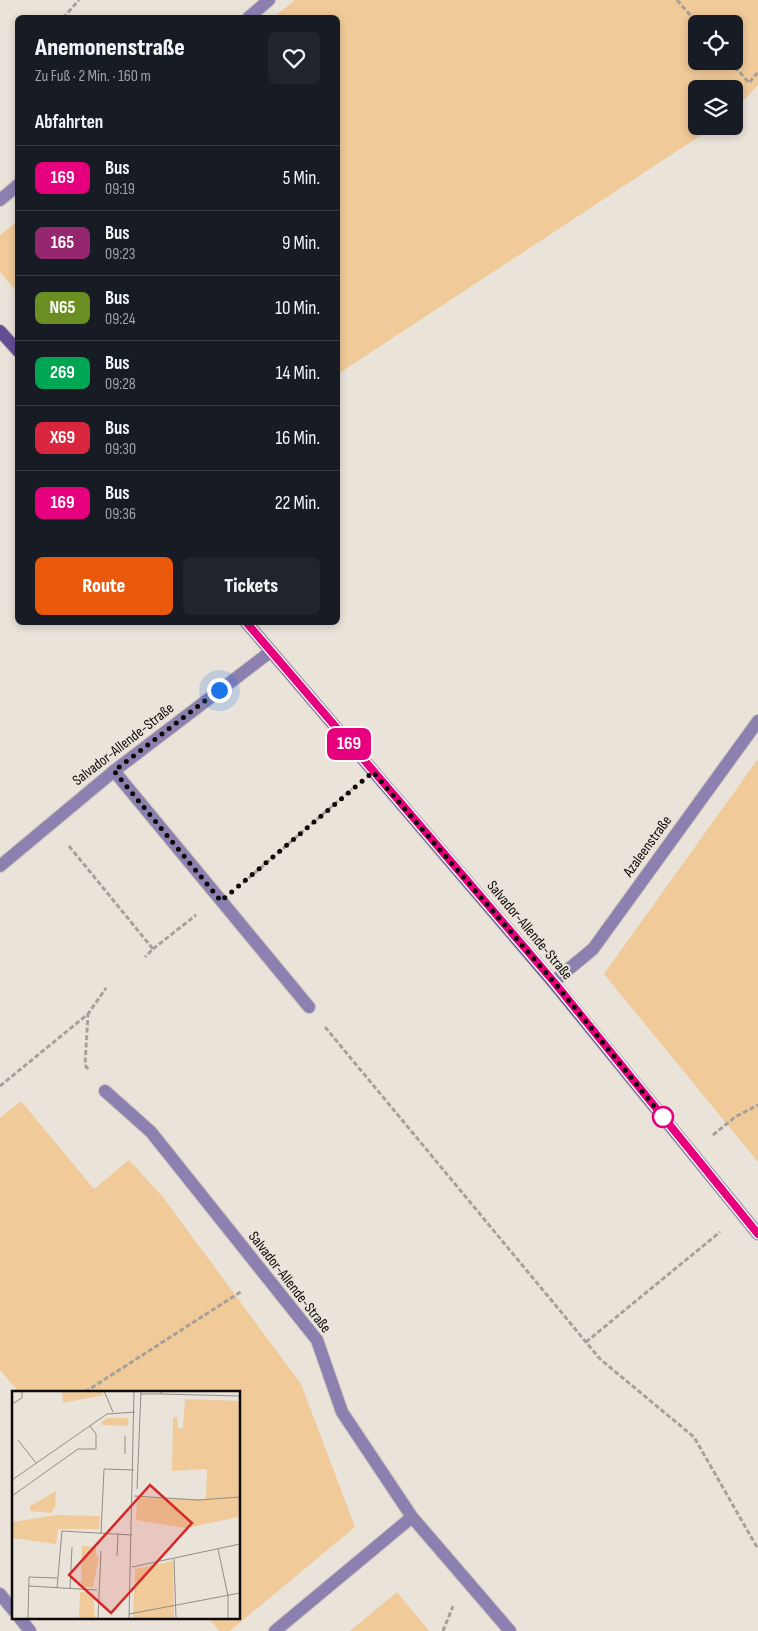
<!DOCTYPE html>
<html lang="de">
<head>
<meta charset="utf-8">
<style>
  :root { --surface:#171b24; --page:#20242c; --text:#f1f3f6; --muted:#9ea1a6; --line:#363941; --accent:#ea580c }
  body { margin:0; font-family:"Sofia Sans Condensed",sans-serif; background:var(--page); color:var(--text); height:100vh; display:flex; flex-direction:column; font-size:19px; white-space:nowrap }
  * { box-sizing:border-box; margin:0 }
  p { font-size:16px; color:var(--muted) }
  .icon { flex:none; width:28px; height:28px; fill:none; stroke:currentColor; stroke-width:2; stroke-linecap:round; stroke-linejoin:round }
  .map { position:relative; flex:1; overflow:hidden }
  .sheet { position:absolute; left:15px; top:15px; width:325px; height:610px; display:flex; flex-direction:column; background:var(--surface); border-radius:8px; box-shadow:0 2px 8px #0003 }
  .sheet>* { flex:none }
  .badge { padding:0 10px; border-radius:8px; font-size:18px; line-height:32px }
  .controls { position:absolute; left:688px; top:15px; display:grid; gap:10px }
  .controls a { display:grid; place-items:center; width:55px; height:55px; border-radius:8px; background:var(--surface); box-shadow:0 2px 8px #0003; font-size:25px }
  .you { position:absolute; width:25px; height:25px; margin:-12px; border:4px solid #fff; border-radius:50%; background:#1a73e8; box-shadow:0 0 0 8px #1a73e833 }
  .map>.badge { position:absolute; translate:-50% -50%; box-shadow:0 0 0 2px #fff }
  h2 { padding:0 20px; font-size:19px; line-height:45px }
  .round { display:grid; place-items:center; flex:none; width:52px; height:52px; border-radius:8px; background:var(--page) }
  .headline { display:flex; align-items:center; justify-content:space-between; height:85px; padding:0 20px }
  h1 { font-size:24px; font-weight:800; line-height:38px }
  .primary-button { display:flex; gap:10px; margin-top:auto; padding:10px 20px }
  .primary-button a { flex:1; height:58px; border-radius:8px; background:var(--accent); color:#fff; font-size:20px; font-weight:800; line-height:58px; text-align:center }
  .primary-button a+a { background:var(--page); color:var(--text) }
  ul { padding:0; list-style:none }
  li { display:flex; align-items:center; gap:15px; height:65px; padding:0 20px; border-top:1px solid var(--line) }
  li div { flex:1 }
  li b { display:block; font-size:19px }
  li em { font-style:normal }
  li .badge { min-width:55px; font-weight:700; text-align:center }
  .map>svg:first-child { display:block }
  .green { fill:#f0ca98; fill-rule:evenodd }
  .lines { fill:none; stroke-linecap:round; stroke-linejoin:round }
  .service-casing { stroke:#c7c0b8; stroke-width:14 }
  .minor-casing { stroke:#c7c0b8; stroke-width:14 }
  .secondary-casing { stroke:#c7c0b8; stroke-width:14 }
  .path { stroke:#a6a19a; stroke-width:3; stroke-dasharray:5 2.5; stroke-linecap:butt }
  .service { stroke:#8b80b0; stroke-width:12 }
  .minor { stroke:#8b80b0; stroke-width:12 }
  .secondary { stroke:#624e94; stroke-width:12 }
  .line-casing { stroke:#fff; stroke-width:11 }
  .line { stroke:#e6007e; stroke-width:8 }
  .walk { stroke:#0d0b08; stroke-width:5; stroke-dasharray:0 9 }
  .stop-dot { fill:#fff; stroke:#e6007e; stroke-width:2.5 }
  .labels { text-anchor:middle; stroke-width:4; stroke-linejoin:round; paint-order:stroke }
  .street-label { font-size:15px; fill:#0d0b08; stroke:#eae3da }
  .inset-road { fill:none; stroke:#928d86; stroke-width:1 }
  .view { fill:#d62828; fill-opacity:0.15; stroke:#d62828; stroke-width:2.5 }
  .inset-edge { fill:none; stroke:#0d0b08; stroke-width:2.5 }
</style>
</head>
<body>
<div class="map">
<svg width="758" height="1631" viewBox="0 0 758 1631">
  <rect width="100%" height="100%" fill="#eae3da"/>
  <g class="green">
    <path d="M 295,0 L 758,0 L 758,85 L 734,111 L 734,89 L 696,89 L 696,126 L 715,126 L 338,374 L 338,18 L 274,17 ZM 696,24 L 734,24 L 734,61 L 696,61 Z"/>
    <polygon points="17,222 17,292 0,272 0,235"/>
    <polygon points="758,759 758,1162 604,974"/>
    <polygon points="21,1101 94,1189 129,1160 162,1196 301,1384 355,1527 230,1631 219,1631 208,1617 239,1617 239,1392 19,1392 0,1370 0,1118"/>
    <polygon points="397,1592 429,1631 350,1631"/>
  </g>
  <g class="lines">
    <g class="service-casing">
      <g id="service">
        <polyline points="248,18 269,0"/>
        <polyline points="114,771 309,1007"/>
        <polyline points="105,1091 151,1132 317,1340 342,1412 412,1517 510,1631"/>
        <polyline points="0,1594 14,1611"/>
        <polyline points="19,1617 30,1631"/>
        <polyline points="275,1631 412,1517"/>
      </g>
    </g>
    <g class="minor-casing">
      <g id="minor">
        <polyline points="0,200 18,185"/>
        <polyline points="0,866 114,771 270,652"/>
        <polyline points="553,982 593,949 758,721"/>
      </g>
    </g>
    <g class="secondary-casing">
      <g id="secondary">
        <polyline points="0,331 18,351"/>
        <polyline points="246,622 553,982 758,1234"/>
      </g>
    </g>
    <g class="path">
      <polyline points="677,0 698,24"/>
      <polyline points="63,18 79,0"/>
      <polyline points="730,61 749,83 758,72"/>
      <polyline points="69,846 153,949 145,957"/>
      <polyline points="243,883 352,789"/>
      <polyline points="153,949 196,915"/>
      <polyline points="325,1027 600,1359 694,1437 758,1549"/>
      <polyline points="88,1069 85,1065 88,1014"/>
      <polyline points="0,1086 88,1014 106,988"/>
      <polyline points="713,1135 735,1117 758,1105"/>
      <polyline points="586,1342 720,1232"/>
      <polyline points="85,1392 242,1291"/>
      <polyline points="443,1631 453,1606"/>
    </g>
    <use href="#service" class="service"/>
    <use href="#minor" class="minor"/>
    <use href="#secondary" class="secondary"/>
  </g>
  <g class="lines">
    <g class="line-casing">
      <polyline id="line" points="246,622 554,982 758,1234"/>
    </g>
    <use href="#line" class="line"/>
    <polyline class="walk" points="219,690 114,771 221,901 373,772 554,982 663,1117"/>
  </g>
  <circle class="stop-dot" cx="663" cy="1117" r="10"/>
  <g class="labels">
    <g class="street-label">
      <text transform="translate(123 744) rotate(-38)" y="5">Salvador-Allende-Straße</text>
      <text transform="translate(647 846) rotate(-54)" y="5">Azaleenstraße</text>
      <text transform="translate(530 930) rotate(50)" y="5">Salvador-Allende-Straße</text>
      <text transform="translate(290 1282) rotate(52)" y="5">Salvador-Allende-Straße</text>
    </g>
  </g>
  <g transform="translate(12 1391)">
    <rect width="228" height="228" fill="#eae3da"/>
    <path d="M 50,0 L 90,0 L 91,4 L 51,12 ZM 173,8 L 227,10 L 227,126 L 174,137 L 124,129 L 125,107 L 221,109 L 194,108 L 195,78 L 160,80 L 161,26 L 165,26 L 166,37 L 171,38 ZM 96,27 L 115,27 L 117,32 L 115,35 L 90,34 L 89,31 ZM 44,100 L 43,116 L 39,122 L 18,120 L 18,115 ZM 46,124 L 88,125 L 87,138 L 46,138 L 44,153 L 0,147 L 0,161 L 0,131 ZM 70,155 L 84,156 L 84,164 L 87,165 L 81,196 L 69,196 ZM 161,170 L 162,227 L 121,227 L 123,178 ZM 68,201 L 81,202 L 83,227 L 67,227 Z" fill="#f0ca98"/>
    <path class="inset-road" d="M 92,0 L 101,21M 149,0 L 149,3 L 228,5M 129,3 L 149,3M 0,13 L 10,7 L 10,0M 113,45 L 113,63M 6,49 L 24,72M 0,89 L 95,23 L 123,21M 125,98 L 129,0M 0,105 L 66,58 L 84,58 L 84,43 L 78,35M 122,105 L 186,109 L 228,106M 89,142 L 92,78 L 122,79M 206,158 L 216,205 L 216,227M 105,165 L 106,142M 162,168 L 164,227M 120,176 L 228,153M 17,195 L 85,199M 45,197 L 50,140 L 120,144M 58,198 L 60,156M 117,223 L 228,202M 16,227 L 17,186 L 45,187M 86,227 L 89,160M 117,227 L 122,0"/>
    <path class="view" d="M 138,94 L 180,132 L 99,222 L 57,184 Z"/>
    <rect width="228" height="228" class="inset-edge"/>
  </g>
</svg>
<div class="controls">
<a><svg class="icon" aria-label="locate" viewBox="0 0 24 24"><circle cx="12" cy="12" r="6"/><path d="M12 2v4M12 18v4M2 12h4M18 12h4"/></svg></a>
<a><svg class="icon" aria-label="layers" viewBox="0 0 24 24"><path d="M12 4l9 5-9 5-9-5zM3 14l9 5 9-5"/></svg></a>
</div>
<div class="you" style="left:219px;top:690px"></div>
<b class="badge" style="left:349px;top:744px;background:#e6007e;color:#fff">169</b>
<section class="sheet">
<div class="headline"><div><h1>Anemonenstraße</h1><p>Zu Fuß · 2 Min. · 160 m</p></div><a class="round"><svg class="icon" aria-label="heart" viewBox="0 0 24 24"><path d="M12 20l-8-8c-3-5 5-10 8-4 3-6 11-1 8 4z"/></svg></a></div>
<h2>Abfahrten</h2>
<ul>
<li><span class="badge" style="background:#e6007e;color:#fff">169</span><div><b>Bus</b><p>09:19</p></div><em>5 Min.</em></li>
<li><span class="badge" style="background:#95276e;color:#fff">165</span><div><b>Bus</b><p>09:23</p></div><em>9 Min.</em></li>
<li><span class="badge" style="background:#6b8e23;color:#fff">N65</span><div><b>Bus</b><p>09:24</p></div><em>10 Min.</em></li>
<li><span class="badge" style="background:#00a651;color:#fff">269</span><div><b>Bus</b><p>09:28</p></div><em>14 Min.</em></li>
<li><span class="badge" style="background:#d7263d;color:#fff">X69</span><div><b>Bus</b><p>09:30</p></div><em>16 Min.</em></li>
<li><span class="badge" style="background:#e6007e;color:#fff">169</span><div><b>Bus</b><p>09:36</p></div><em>22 Min.</em></li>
</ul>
<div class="primary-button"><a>Route</a><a>Tickets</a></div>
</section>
</div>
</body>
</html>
